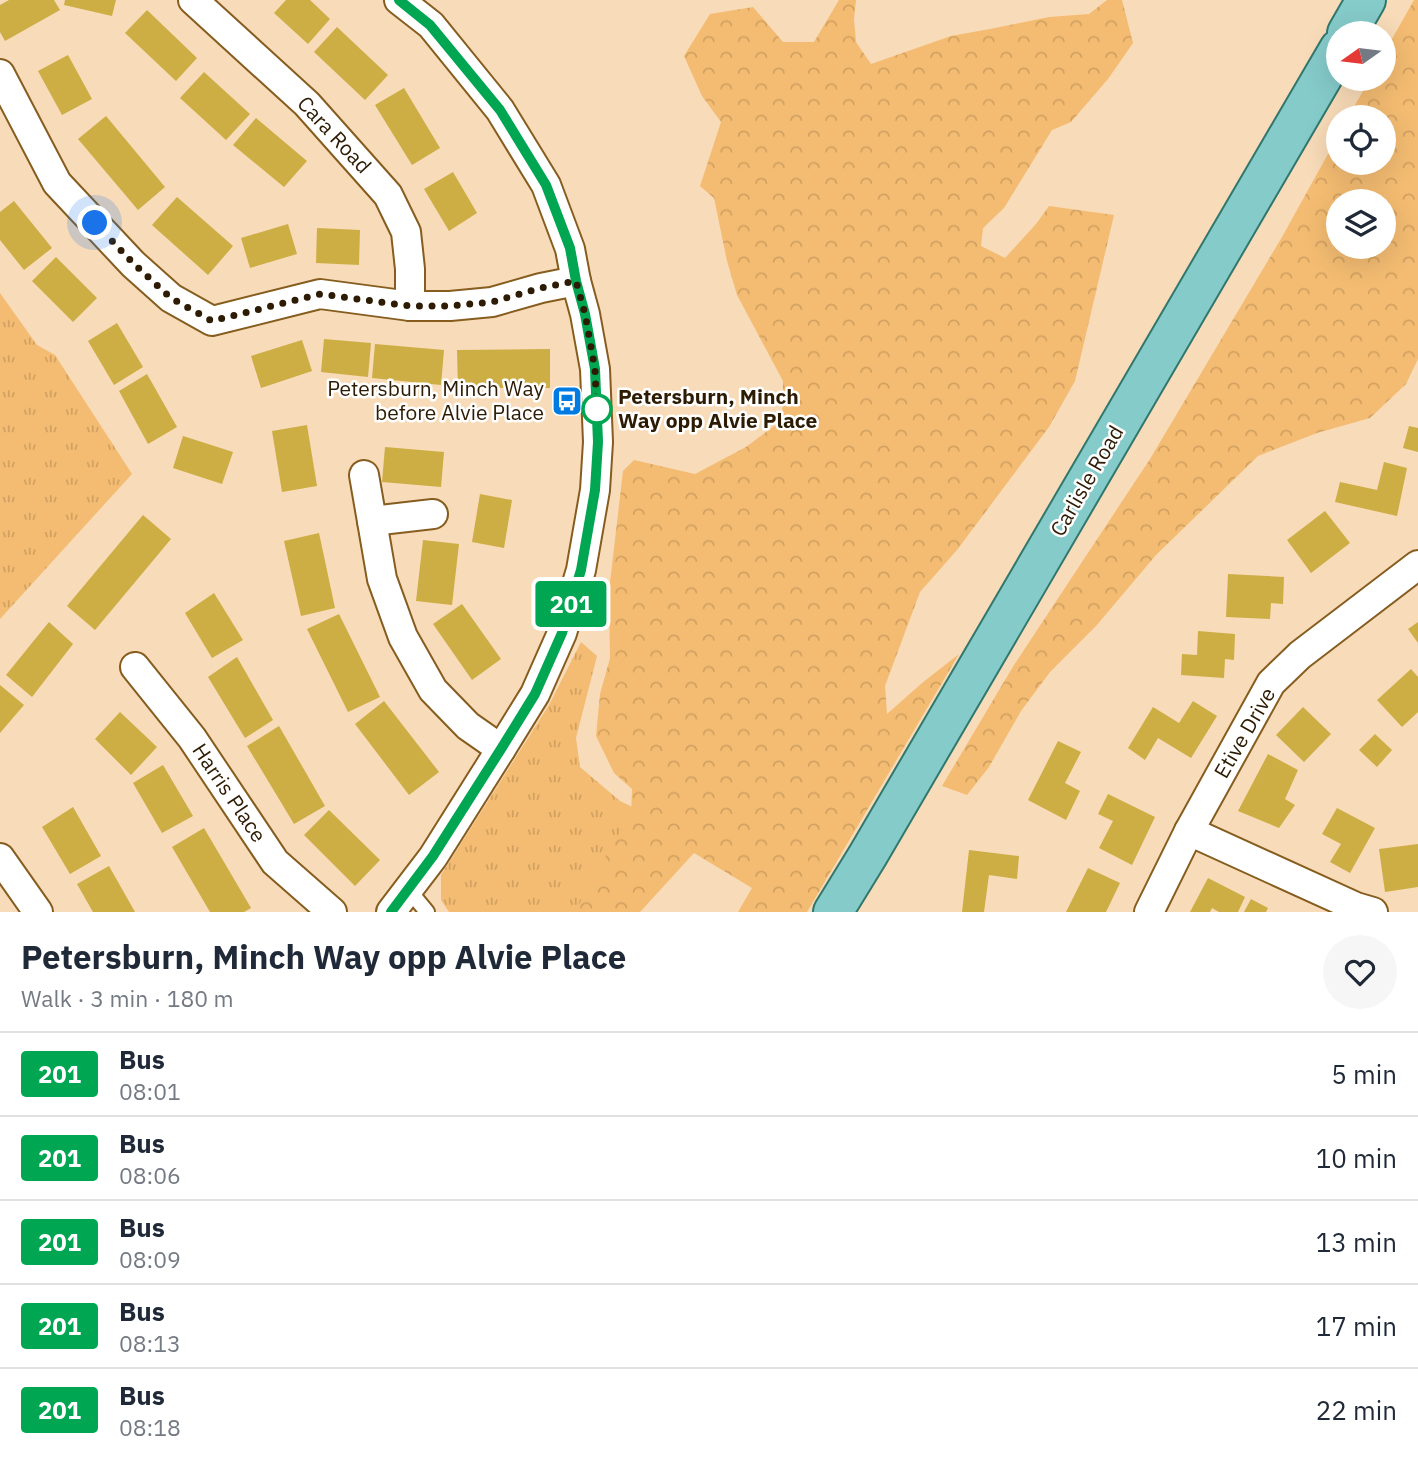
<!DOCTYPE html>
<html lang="en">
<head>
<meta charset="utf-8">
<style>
  :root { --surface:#fff; --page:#f6f6f7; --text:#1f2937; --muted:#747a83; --line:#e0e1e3 }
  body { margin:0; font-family:"IBM Plex Sans",sans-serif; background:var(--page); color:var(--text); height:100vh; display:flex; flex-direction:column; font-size:26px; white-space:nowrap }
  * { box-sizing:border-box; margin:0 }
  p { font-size:23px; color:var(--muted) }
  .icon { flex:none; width:38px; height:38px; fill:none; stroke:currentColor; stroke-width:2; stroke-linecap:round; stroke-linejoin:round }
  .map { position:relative; height:912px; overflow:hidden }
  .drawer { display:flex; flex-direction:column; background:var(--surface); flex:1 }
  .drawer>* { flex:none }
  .badge { padding:0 14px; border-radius:5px; font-size:24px; line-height:46px }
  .needle { width:46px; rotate:256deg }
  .tools { position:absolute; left:1326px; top:21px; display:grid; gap:14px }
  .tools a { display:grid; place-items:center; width:70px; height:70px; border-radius:50%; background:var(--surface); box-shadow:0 7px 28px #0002; font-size:35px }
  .you { position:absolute; width:35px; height:35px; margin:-18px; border:5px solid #fff; border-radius:50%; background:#1a73e8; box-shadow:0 0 0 10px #1a73e833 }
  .map>.badge { position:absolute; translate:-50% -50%; box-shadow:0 0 0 4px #fff }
  .round { display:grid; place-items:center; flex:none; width:74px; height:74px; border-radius:37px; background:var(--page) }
  .summary { display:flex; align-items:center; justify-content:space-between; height:119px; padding:0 21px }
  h1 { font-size:33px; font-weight:800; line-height:52px }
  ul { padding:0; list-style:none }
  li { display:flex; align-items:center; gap:21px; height:84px; padding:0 21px; border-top:2px solid var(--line) }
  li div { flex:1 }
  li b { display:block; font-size:26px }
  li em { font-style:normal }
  li .badge { min-width:77px; font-weight:700; text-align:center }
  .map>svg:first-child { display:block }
  .grass { fill:url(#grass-tufts) }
  .forest { fill:url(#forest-crowns); fill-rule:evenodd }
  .building { fill:#cdae44 }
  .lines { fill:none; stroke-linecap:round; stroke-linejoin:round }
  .lane-casing { stroke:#865d1f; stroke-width:18 }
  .street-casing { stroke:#865d1f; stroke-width:32 }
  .primary-casing { stroke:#31776d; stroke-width:42 }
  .lane { stroke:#fff; stroke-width:14 }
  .street { stroke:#fff; stroke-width:28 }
  .primary { stroke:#85cbca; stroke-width:38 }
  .line-casing { stroke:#fff; stroke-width:16 }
  .line { stroke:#00a651; stroke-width:10 }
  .walk { stroke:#2d1b03; stroke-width:7; stroke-dasharray:0 12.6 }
  .stop-dot { fill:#fff; stroke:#00a651; stroke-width:3.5 }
  .labels { text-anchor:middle; stroke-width:5; stroke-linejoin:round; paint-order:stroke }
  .street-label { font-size:21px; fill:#2d1b03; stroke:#fff }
  .poi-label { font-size:21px; fill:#2d1b03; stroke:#fff; text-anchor:end }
  .stop-label { font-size:21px; font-weight:bold; fill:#2d1b03; stroke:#fff; text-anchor:start }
</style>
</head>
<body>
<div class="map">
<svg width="1418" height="912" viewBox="0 0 1418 912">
  <defs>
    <pattern id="grass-tufts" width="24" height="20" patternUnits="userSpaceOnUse" patternTransform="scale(1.75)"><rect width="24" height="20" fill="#f4bc72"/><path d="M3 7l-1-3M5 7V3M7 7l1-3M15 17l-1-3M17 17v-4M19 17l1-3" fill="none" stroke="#d2a161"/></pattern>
    <pattern id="forest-crowns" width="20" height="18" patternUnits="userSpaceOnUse" patternTransform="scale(1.75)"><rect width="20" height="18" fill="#f4bc72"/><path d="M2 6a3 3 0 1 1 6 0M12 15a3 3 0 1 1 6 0" fill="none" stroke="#d2a161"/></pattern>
  </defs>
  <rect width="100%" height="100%" fill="#f8dbb8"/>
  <g class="grass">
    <polygon points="0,293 37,345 55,355 132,474 0,619"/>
    <polygon points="581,642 597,656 576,738 580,767 620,801 692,836 639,912 449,912 441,900 441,875 549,705"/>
  </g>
  <g class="forest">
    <polygon points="839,0 856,0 854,19 856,42 871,64 951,36 990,29 1049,17 1089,14 1107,0 1122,0 1133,43 1108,79 1071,122 1052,130 1004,208 983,228 981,246 1005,258 1036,224 1049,206 1114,215 1075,381 1049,427 957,550 920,592 885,686 887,714 922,683 959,654 807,912 738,912 752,888 694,853 640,912 573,912 576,910 603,860 631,816 632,789 614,773 596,736 600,694 610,658 609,591 623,471 634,460 695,474 746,447 782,420 783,381 737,295 727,261 714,198 700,186 721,122 702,96 684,56 710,14 753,7 783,42 814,42"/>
    <path d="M 1414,0 L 1418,0 L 1418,359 L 1406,384 L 1370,418 L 1317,433 L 1258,456 L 1156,555 L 1096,626 L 1050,672 L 1021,711 L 989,767 L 967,795 L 942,786 L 1014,665 L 1150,459 L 1282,237 L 1339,134 L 1339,163 L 1384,163 L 1384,117 L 1348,117 L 1370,79 L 1384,79 L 1384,53 ZM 1339,201 L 1384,201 L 1384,247 L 1339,247 Z"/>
  </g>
  <g class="building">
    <polygon points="9,0 54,0 60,10 5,41 0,32 0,5"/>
    <polygon points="65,0 116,0 112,16 64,5"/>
    <polygon points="286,0 310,0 330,19 308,44 274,13"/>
    <polygon points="147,10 197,58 176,81 125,33"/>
    <polygon points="337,27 388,75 365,100 314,52"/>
    <polygon points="68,55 92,99 62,115 38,71"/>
    <polygon points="204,72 250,114 226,140 180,98"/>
    <polygon points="404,88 440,148 412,165 375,105"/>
    <polygon points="106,116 165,187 138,210 78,139"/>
    <polygon points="256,118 307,161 284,187 233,145"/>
    <polygon points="453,172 477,213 449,231 424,189"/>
    <polygon points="177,197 233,246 208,275 152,225"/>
    <polygon points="14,201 52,248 24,270 0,240 0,212"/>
    <polygon points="288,224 297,254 250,268 241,238"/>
    <polygon points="317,228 360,230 359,265 316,263"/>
    <polygon points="56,257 97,298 73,322 32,281"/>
    <polygon points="117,323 143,367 114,385 88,341"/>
    <polygon points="324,339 371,343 368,377 321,372"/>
    <polygon points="302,340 312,371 261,388 251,356"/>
    <polygon points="375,344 444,350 441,385 372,378"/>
    <polygon points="550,349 550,388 458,388 457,350"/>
    <polygon points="147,374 177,427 148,444 119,391"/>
    <polygon points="307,425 317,486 282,492 272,431"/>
    <polygon points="1409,426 1418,428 1418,452 1403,448"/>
    <polygon points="183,436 233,452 222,484 173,468"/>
    <polygon points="385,447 444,452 441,487 382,482"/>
    <polygon points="1384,462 1407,468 1397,516 1335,502 1340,482 1377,490"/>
    <polygon points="480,494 512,500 504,548 472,542"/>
    <polygon points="1325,511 1350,543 1311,573 1287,540"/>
    <polygon points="143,515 171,539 95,630 67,606"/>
    <polygon points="319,533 335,608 301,616 284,541"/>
    <polygon points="423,540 459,544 452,605 416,601"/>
    <polygon points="1228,574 1284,577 1283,604 1271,603 1270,619 1226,617"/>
    <polygon points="214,593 243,640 212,658 185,613"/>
    <polygon points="462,604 501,659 472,680 433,624"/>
    <polygon points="339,614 380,697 348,712 307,629"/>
    <polygon points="49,622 73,644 32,697 6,675"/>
    <polygon points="1418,622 1418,643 1408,629"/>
    <polygon points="1198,631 1235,634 1234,660 1225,659 1224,678 1181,675 1182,654 1197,655"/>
    <polygon points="237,657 273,720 245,738 208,677"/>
    <polygon points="1411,669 1418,677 1418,712 1402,727 1377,700"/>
    <polygon points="0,685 24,705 0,733"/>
    <polygon points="384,701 439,772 409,795 355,724"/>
    <polygon points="1193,701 1217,716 1191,758 1158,738 1145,760 1128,748 1153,707 1179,723"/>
    <polygon points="1303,707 1331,734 1304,762 1276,735"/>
    <polygon points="120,712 157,747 131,775 95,739"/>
    <polygon points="279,726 325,806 294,824 247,746"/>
    <polygon points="1375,734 1392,750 1377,767 1359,750"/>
    <polygon points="1058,741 1081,752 1065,783 1080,791 1066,820 1028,800"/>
    <polygon points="1268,754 1298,770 1285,799 1295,805 1279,828 1238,811"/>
    <polygon points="163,765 193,816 162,833 133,783"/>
    <polygon points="1108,794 1155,817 1132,865 1099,848 1113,821 1098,814"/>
    <polygon points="73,807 101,856 70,874 42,827"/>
    <polygon points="1337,808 1375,828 1350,873 1330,862 1341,844 1322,834"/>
    <polygon points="329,810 380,860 355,886 304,835"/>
    <polygon points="204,828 251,908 244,912 210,912 172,847"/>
    <polygon points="1418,844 1418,887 1385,892 1379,849"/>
    <polygon points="969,850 1019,856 1017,879 989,875 984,912 962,912"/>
    <polygon points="109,866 135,912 93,912 77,884"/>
    <polygon points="1088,868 1120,883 1106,912 1066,912"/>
    <polygon points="1208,878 1245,897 1238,912 1219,912 1212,908 1210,912 1190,912"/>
    <polygon points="1251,899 1268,908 1266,912 1244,912"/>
  </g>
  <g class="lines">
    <g class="lane-casing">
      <polyline id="lane" points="408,889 427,912"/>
    </g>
    <g class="street-casing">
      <g id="street">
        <polyline points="193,0 307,104 388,195 406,232 410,269 410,306"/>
        <polyline points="0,74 57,183 133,264 171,298 212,321 320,294 410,306 450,306 492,302 541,288 576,281"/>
        <polyline points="364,475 382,579 403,637 433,690 468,726 501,749"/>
        <polyline points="372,521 433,514"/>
        <polyline points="135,667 192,738 275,862 332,912"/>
        <polyline points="1189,831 1356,907 1373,912"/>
        <polyline points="0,858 38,912"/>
        <polyline points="391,912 433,857 501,749 535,694 562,633 581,570 595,490 598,442 595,369 585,314 576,281 570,249 546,185 500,110 431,25 399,0"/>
        <polyline points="1149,912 1189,831 1271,683 1300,655 1418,565"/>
      </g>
    </g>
    <g class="primary-casing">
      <g id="primary">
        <polyline points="1347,33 1366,0"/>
        <polyline points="833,912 868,855 1339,49"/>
      </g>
    </g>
    <use href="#lane" class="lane"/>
    <use href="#street" class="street"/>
    <use href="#primary" class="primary"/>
  </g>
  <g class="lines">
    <g class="line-casing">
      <polyline id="line" points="391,912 433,856 501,749 535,694 562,633 581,570 595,490 598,442 595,369 585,314 576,281 570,248 546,185 500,110 430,25 399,0"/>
    </g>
    <use href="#line" class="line"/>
    <polyline class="walk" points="95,223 134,264 171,298 212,321 320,294 410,306 450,306 492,302 541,288 576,281 585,314 595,369 597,418 597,409"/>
  </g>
  <defs>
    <g id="bus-square" transform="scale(1.575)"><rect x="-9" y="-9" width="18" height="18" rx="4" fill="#007be2" stroke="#fff"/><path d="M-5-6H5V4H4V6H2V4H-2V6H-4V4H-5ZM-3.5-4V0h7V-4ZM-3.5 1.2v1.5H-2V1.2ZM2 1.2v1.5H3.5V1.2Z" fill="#fff"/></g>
  </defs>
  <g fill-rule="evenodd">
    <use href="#bus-square" x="567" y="401"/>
  </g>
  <circle class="stop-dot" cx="597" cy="409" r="14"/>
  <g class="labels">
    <g class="street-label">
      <text transform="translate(334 135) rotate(47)" y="7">Cara Road</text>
      <text transform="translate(1087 481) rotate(-60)" y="7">Carlisle Road</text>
      <text transform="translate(1245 733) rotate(-60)" y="7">Etive Drive</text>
      <text transform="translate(229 793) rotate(56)" y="7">Harris Place</text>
    </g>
    <g class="poi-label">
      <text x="544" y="396">Petersburn, Minch Way<tspan x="544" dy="24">before Alvie Place</tspan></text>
    </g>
    <g class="stop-label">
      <text x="618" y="404">Petersburn, Minch<tspan x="618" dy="24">Way opp Alvie Place</tspan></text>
    </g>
  </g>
</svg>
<div class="tools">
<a><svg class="needle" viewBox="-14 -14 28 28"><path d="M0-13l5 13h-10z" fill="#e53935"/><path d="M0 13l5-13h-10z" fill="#747a83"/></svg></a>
<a><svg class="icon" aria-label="locate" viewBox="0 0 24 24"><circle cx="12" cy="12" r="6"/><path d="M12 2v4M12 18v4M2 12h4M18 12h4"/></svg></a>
<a><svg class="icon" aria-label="layers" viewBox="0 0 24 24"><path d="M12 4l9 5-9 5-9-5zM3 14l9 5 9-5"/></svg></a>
</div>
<div class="you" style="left:95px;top:223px"></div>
<b class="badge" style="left:571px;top:604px;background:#00a651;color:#fff">201</b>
</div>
<section class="drawer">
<div class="summary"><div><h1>Petersburn, Minch Way opp Alvie Place</h1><p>Walk · 3 min · 180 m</p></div><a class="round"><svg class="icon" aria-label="heart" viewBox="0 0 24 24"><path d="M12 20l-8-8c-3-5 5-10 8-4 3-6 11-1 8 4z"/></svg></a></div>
<ul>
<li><span class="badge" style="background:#00a651;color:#fff">201</span><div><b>Bus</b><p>08:01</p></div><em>5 min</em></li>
<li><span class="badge" style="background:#00a651;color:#fff">201</span><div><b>Bus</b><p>08:06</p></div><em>10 min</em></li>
<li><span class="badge" style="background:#00a651;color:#fff">201</span><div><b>Bus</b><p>08:09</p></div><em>13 min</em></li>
<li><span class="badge" style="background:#00a651;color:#fff">201</span><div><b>Bus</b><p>08:13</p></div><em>17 min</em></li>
<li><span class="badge" style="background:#00a651;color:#fff">201</span><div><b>Bus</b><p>08:18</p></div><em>22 min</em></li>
</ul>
</section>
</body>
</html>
